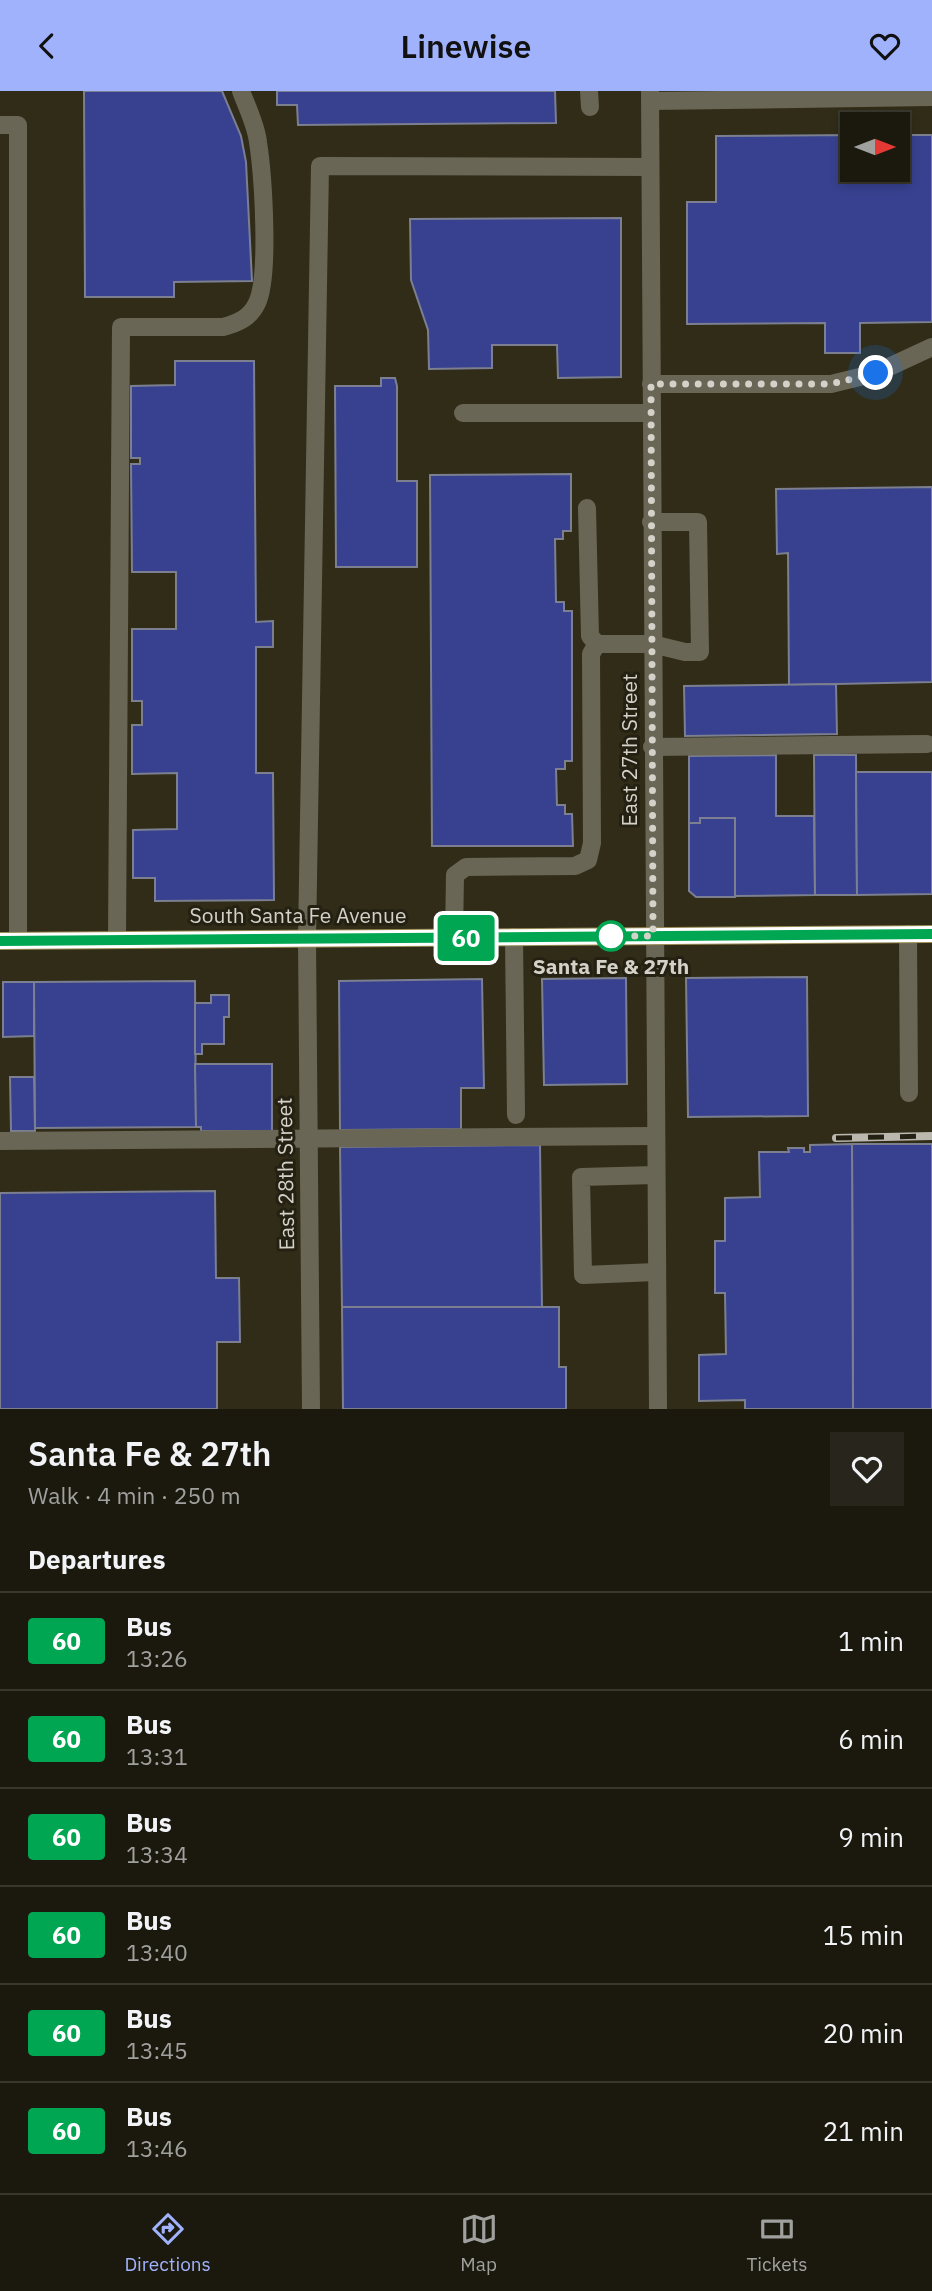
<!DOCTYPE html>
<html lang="en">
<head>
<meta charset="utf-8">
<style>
  :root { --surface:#1b190e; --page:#28261c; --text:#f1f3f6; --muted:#a0a09e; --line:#39382e; --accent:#a1b2fd }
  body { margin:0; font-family:"IBM Plex Sans",sans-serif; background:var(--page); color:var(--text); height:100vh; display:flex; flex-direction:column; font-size:26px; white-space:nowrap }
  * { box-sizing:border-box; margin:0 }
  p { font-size:23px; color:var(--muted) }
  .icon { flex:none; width:38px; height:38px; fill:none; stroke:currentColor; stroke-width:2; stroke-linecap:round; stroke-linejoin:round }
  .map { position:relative; height:1318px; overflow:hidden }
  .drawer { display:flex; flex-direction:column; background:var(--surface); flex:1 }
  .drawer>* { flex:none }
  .badge { padding:0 14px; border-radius:5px; font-size:24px; line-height:46px }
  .needle { width:46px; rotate:90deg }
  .buttons { position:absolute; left:840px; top:21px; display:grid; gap:14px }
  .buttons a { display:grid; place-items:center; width:70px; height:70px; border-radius:0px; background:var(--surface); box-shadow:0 4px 10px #0003,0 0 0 2px var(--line); font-size:35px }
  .you { position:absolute; width:35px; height:35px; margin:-18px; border:5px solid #fff; border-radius:50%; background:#1a73e8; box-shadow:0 0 0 10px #1a73e833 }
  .map>.badge { position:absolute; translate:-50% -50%; box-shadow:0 0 0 4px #fff }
  h2 { padding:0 28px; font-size:26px; line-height:63px }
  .round { display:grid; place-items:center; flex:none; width:74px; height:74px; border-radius:0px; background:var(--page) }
  .overview { display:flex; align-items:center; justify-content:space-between; height:119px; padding:0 28px }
  h1 { font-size:33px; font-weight:600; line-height:52px }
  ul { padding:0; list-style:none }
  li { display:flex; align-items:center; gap:21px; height:98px; padding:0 28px; border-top:2px solid var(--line) }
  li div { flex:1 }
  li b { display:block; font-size:26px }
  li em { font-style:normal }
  li .badge { min-width:77px; font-weight:700; text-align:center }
  header { display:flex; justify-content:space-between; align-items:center; height:91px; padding:0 28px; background:var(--accent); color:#111; font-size:32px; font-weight:600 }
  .tab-bar { display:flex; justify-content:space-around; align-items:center; height:98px; border-top:2px solid var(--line); background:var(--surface); font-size:19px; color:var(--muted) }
  .tab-bar a { display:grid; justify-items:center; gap:4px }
  .tab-bar .on { color:var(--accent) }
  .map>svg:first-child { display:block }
  .built { fill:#312c18; fill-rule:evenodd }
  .building { fill:#37418f; stroke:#7b7f8f; stroke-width:2 }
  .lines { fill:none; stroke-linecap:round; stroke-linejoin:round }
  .minor { stroke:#6a6656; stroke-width:18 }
  .major { stroke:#988b53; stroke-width:18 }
  .rail-casing { stroke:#bbb8af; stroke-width:8 }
  .rail { stroke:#242113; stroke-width:5; stroke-dasharray:16; stroke-linecap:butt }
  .line-casing { stroke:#fff; stroke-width:16 }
  .line { stroke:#00a651; stroke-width:10 }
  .walk { stroke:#d4d1c9; stroke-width:7; stroke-dasharray:0 12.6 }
  .stop-dot { fill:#fff; stroke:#00a651; stroke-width:3.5 }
  .labels { text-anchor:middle; stroke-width:6; stroke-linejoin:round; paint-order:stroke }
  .street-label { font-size:21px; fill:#d4d1c9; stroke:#242113 }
  .stop-label { font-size:21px; font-weight:bold; fill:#d4d1c9; stroke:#242113 }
</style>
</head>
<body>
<header><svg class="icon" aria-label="back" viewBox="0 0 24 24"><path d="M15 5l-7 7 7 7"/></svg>Linewise<svg class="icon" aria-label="heart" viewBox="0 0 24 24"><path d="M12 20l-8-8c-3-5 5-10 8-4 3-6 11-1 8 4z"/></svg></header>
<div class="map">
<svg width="932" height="1318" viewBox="0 0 932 1318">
  <rect width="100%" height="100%" fill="#242113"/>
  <path class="built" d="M 0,0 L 932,0 L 932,1318 L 0,1318 ZM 852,33 L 898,33 L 898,79 L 852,79 Z"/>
  <g class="building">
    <polygon points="84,0 222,0 241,45 246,71 252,190 174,191 174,206 85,206"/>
    <polygon points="277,0 555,0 556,32 298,34 297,14 277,14"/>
    <polygon points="852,44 852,79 898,79 898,44 932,44 932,231 860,232 860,262 825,262 825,232 687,233 687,111 716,111 716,45"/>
    <polygon points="621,127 621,286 558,287 557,254 492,254 492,277 429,278 428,239 411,189 410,128"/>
    <polygon points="175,270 254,270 256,531 273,530 273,556 256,556 256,682 273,682 274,809 155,810 155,787 133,787 133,739 177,738 177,682 132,683 132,634 142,634 142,610 132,610 132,538 176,538 176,481 132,481 131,373 140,373 140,367 131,367 131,295 175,294"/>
    <polygon points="381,287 395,287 397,295 397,390 417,390 417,476 336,476 335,295 381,295"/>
    <polygon points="571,383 571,440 563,440 563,448 555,448 556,511 564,511 564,520 572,520 572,670 565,670 565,678 556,678 557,714 565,714 565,723 572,723 573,755 432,755 430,384"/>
    <polygon points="932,396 932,591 789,594 788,462 777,463 776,398"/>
    <polygon points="836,593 837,643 685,645 684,595"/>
    <polygon points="776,664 776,725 814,725 815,804 735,805 735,727 700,727 700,732 689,732 689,665"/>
    <polygon points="814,664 856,664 857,804 815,804"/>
    <polygon points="856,681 932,681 932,803 857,804"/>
    <polygon points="700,727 735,727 735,806 696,806 689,800 689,732 700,732"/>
    <polygon points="807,886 808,1025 688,1026 686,887"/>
    <polygon points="626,887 627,993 544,994 542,888"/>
    <polygon points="482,888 484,997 461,997 461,1038 340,1039 339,890"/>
    <polygon points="195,890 196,1036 35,1037 34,891"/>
    <polygon points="3,891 34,891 34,945 3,946"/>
    <polygon points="211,904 229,904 229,926 224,926 224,953 202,953 202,963 195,963 195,912 211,912"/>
    <polygon points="195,973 272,973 272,1040 201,1040 201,1036 196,1036"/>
    <polygon points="10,986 34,986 35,1040 11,1040"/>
    <polygon points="852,1053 932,1053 932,1318 853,1318"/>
    <polygon points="852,1053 853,1318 745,1318 745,1309 699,1310 699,1264 726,1263 725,1202 715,1202 715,1150 725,1150 725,1107 760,1106 759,1061 789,1061 788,1057 804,1057 804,1061 810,1061 810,1054"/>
    <polygon points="540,1054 542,1216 342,1216 340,1056"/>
    <polygon points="215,1100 216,1187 239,1187 240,1251 217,1251 217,1318 0,1318 0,1102"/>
    <polygon points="342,1216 559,1216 559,1276 566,1276 566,1318 343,1318"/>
  </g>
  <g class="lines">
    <g class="minor">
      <polyline points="589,0 590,16"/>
      <polyline points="650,0 658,1318"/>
      <polyline points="650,10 932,6"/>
      <polyline points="0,34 18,34 18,849"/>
      <polyline points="651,293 831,293 876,282 932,256"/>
      <polyline points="463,322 651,322"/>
      <polyline points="587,417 590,545 597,553"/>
      <polyline points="652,656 927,653"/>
      <polyline points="908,843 909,1002"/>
      <polyline points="514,846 516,1024"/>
      <polyline points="454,847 455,784 466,776 575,775 588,769 592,752 591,563 597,553 652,553 685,561 700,561 698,431 651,431"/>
      <path d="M 117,849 L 121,236 L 223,236 C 238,232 250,227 257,212 C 270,185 263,84 258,51 C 256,34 247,16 241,0"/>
      <polyline points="0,1050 655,1045"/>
      <polyline points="655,1084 581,1086 583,1184 656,1181"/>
      <polyline points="311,1318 307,848 320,75 650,76"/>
    </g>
    <polyline class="major" points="0,850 932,843"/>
    <g class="rail-casing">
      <polyline id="rail" points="836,1047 932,1045"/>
    </g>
    <use href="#rail" class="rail"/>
  </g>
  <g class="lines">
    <g class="line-casing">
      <polyline id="line" points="0,850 932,843"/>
    </g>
    <use href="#line" class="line"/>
    <polyline class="walk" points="611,845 604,845 653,845 651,293 831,293 876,282"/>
  </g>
  <circle class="stop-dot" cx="611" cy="845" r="14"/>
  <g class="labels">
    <g class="street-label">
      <text transform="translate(630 659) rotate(-90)" y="7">East 27th Street</text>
      <text x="298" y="832">South Santa Fe Avenue</text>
      <text transform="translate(286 1083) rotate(-91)" y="7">East 28th Street</text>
    </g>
    <g class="stop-label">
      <text x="611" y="883">Santa Fe &amp; 27th</text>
    </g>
  </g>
</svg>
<div class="buttons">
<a><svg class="needle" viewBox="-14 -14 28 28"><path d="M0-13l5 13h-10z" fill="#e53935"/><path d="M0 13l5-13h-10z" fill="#a0a09e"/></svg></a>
</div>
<div class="you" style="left:876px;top:282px"></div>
<b class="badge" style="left:466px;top:847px;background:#00a651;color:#fff">60</b>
</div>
<section class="drawer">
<div class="overview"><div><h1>Santa Fe &amp; 27th</h1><p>Walk · 4 min · 250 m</p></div><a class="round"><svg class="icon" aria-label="heart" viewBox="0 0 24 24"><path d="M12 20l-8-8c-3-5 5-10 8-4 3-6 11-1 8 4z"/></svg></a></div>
<h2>Departures</h2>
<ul>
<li><span class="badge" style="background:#00a651;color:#fff">60</span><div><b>Bus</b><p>13:26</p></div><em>1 min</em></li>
<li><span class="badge" style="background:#00a651;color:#fff">60</span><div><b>Bus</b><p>13:31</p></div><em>6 min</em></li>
<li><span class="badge" style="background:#00a651;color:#fff">60</span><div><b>Bus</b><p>13:34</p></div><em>9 min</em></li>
<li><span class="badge" style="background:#00a651;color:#fff">60</span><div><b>Bus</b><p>13:40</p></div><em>15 min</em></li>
<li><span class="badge" style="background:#00a651;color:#fff">60</span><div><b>Bus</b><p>13:45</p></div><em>20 min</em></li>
<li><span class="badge" style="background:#00a651;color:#fff">60</span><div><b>Bus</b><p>13:46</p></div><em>21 min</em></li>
</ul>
</section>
<nav class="tab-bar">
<a class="on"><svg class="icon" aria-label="directions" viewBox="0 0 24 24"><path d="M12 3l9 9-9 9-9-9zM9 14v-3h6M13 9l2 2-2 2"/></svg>Directions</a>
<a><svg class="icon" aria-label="map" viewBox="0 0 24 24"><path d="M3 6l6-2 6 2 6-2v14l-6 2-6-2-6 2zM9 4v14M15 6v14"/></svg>Map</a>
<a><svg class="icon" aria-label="tickets" viewBox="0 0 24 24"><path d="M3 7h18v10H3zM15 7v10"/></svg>Tickets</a>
</nav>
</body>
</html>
